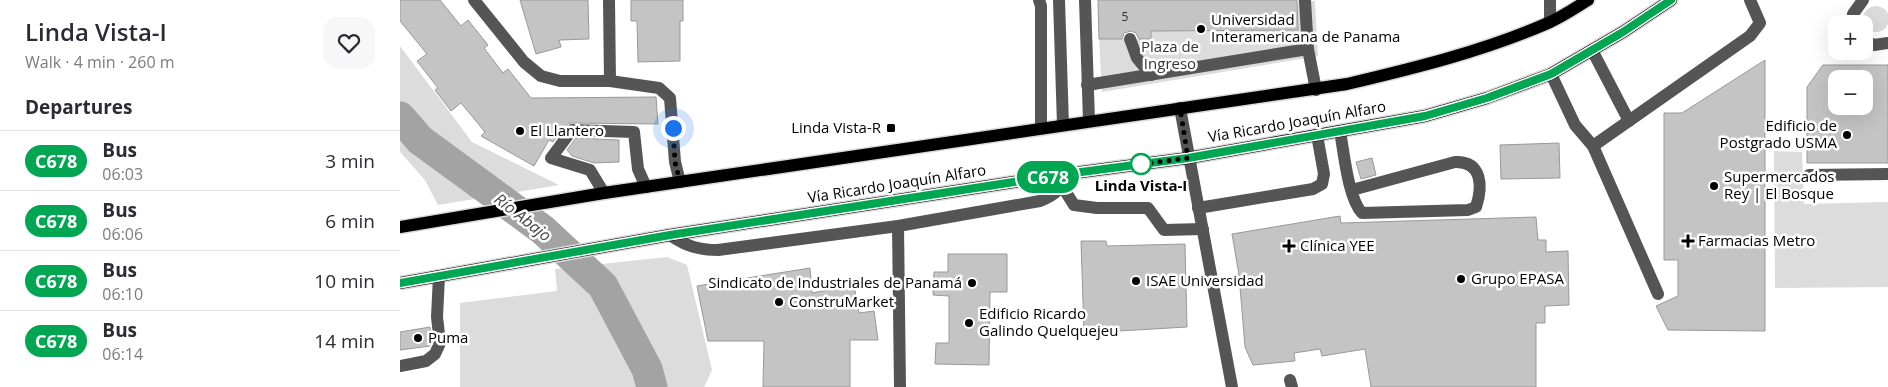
<!DOCTYPE html>
<html lang="en">
<head>
<meta charset="utf-8">
<style>
  :root { --surface:#fff; --page:#f7f7f7; --text:#2b2b33; --muted:#7c7c81; --line:#e1e1e2 }
  body { margin:0; font-family:"Open Sans",sans-serif; background:var(--page); color:var(--text); height:100vh; display:flex; flex-direction:column; font-size:19px; white-space:nowrap }
  * { box-sizing:border-box; margin:0 }
  p { font-size:16px; color:var(--muted) }
  .icon { flex:none; width:28px; height:28px; fill:none; stroke:currentColor; stroke-width:2; stroke-linecap:round; stroke-linejoin:round }
  .map { position:relative; flex:1; overflow:hidden }
  .side { display:flex; flex-direction:column; background:var(--surface); width:400px }
  .side>* { flex:none }
  .badge { padding:0 10px; border-radius:16px; font-size:18px; line-height:32px }
  .controls { position:absolute; left:1428px; top:15px; display:grid; gap:10px }
  .controls a { display:grid; place-items:center; width:45px; height:45px; border-radius:10px; background:var(--surface); box-shadow:0 5px 20px #0002; font-size:25px }
  .you { position:absolute; width:25px; height:25px; margin:-12px; border:4px solid #fff; border-radius:50%; background:#1a73e8; box-shadow:0 0 0 8px #1a73e833 }
  .map>.badge { position:absolute; translate:-50% -50%; box-shadow:0 0 0 2px #fff }
  h2 { padding:0 25px; font-size:19px; line-height:45px }
  .round { display:grid; place-items:center; flex:none; width:52px; height:52px; border-radius:15px; background:var(--page) }
  .headline { display:flex; align-items:center; justify-content:space-between; height:85px; padding:0 25px }
  h1 { font-size:24px; font-weight:600; line-height:38px }
  ul { padding:0; list-style:none }
  li { display:flex; align-items:center; gap:15px; height:60px; padding:0 25px; border-top:1px solid var(--line) }
  li div { flex:1 }
  li b { display:block; font-size:19px }
  li em { font-style:normal }
  li .badge { min-width:55px; font-weight:700; text-align:center }
  main { display:flex; flex:1; min-height:0 }
  .map>svg:first-child { display:block }
  .green { fill:#dcdcdc }
  .lines { fill:none; stroke-linecap:round; stroke-linejoin:round }
  .river { stroke:#a3a3a3; stroke-width:31 }
  .building { fill:#c4c4c4; stroke:#999; fill-rule:evenodd }
  .major-casing { stroke:#dbdbdb; stroke-width:15 }
  .minor { stroke:#555; stroke-width:12 }
  .major { stroke:#000; stroke-width:12 }
  .line-casing { stroke:#fff; stroke-width:11 }
  .line { stroke:#00a651; stroke-width:8 }
  .walk { stroke:#000; stroke-width:5; stroke-dasharray:0 9 }
  .poi-dot { fill:#000; stroke:#fff; stroke-width:2 }
  .stop-dot { fill:#fff; stroke:#00a651; stroke-width:2.5 }
  .labels { text-anchor:middle; stroke-width:5; stroke-linejoin:round; paint-order:stroke }
  .number-label { font-size:12px; fill:#313131 }
  .poi-label { font-size:15px; fill:#000; stroke:#fff; text-anchor:start }
  .park-label { font-size:15px; fill:#333; stroke:#fff }
  .street-label { font-size:15px; fill:#000; stroke:#fff }
  .stop-label { font-size:15px; font-weight:bold; fill:#000; stroke:#fff }
  .water-label { font-size:16px; font-style:italic; fill:#444; stroke:#fff }
</style>
</head>
<body>
<main>
<section class="side">
<div class="headline"><div><h1>Linda Vista-I</h1><p>Walk · 4 min · 260 m</p></div><a class="round"><svg class="icon" aria-label="heart" viewBox="0 0 24 24"><path d="M12 20l-8-8c-3-5 5-10 8-4 3-6 11-1 8 4z"/></svg></a></div>
<h2>Departures</h2>
<ul>
<li><span class="badge" style="background:#00a651;color:#fff">C678</span><div><b>Bus</b><p>06:03</p></div><em>3 min</em></li>
<li><span class="badge" style="background:#00a651;color:#fff">C678</span><div><b>Bus</b><p>06:06</p></div><em>6 min</em></li>
<li><span class="badge" style="background:#00a651;color:#fff">C678</span><div><b>Bus</b><p>06:10</p></div><em>10 min</em></li>
<li><span class="badge" style="background:#00a651;color:#fff">C678</span><div><b>Bus</b><p>06:14</p></div><em>14 min</em></li>
</ul>
</section>
<div class="map">
<svg width="1488" height="387" viewBox="0 0 1488 387">
  <rect width="100%" height="100%" fill="#fff"/>
  <g class="green">
    <polygon points="898,1 915,1 918,56 702,92 699,39 751,39 751,31 898,30"/>
    <circle cx="1476" cy="19" r="13"/>
    <polygon points="0,46 72,142 159,185 38,205 25,180 0,152"/>
    <polygon points="1374,151 1402,152 1404,204 1488,202 1488,287 1375,288"/>
    <polygon points="267,257 287,265 312,370 304,387 60,387 60,303 157,291 155,269"/>
  </g>
  <g class="lines">
    <polyline class="river" points="0,117 20,140 143,230 203,286 247,369 252,387"/>
  </g>
  <g class="building">
    <polygon points="0,0 40,0 61,26 68,20 88,45 84,48 103,73 108,69 131,98 256,97 258,124 169,123 153,142 149,140 134,166 81,136 85,132 61,103 51,111 35,90 38,88 17,61 27,54 0,21"/>
    <polygon points="120,0 188,0 189,39 159,40 161,47 136,54"/>
    <polygon points="231,0 283,0 283,21 280,21 280,61 238,62 237,21 231,21"/>
    <polygon points="698,0 897,0 898,30 751,31 751,39 739,39 736,33 731,31 724,33 722,39 699,39"/>
    <polygon points="1365,60 1365,331 1268,330 1256,306 1278,296 1278,260 1264,260 1264,113 1282,113"/>
    <path d="M 1423,65 L 1488,65 L 1488,163 L 1407,163 L 1407,87 ZM 1436,79 L 1464,79 L 1464,106 L 1436,106 Z"/>
    <polygon points="176,138 219,140 219,162 194,163 172,156 167,150"/>
    <polygon points="1159,143 1160,178 1101,179 1100,145"/>
    <polygon points="972,158 976,175 961,179 956,162"/>
    <polygon points="940,216 941,223 1136,217 1138,240 1146,240 1146,252 1168,251 1169,305 1145,306 1145,323 1136,323 1136,387 971,387 965,349 922,356 920,349 894,353 895,361 853,365 845,347 839,275 832,234"/>
    <polygon points="681,241 706,241 707,246 785,244 787,327 684,333"/>
    <polygon points="548,254 607,254 607,292 590,292 589,365 535,364 536,343 549,343 549,296 533,295 534,272 548,272"/>
    <polygon points="410,268 412,293 454,285 459,313 474,311 478,340 450,340 450,387 363,387 364,341 308,341 297,286"/>
    <polygon points="30,327 32,342 30,346 0,350 0,332"/>
  </g>
  <g class="lines">
    <g class="major-casing">
      <g id="major">
        <path d="M 0,227 L 204,193 L 947,84 C 1015,68 1084,51 1148,23 C 1162,17 1175,8 1188,0"/>
        <polyline points="0,283 270,235 666,174 788,158 1025,116 1087,98 1151,74 1223,32 1271,0"/>
      </g>
    </g>
    <g class="minor">
      <polyline points="74,0 124,62 141,76 160,81 210,81 259,88 270,98 275,162 280,182"/>
      <polyline points="209,0 210,81"/>
      <polyline points="639,0 641,6 641,128"/>
      <polyline points="659,0 663,125"/>
      <polyline points="685,0 689,121"/>
      <polyline points="1150,0 1150,22"/>
      <polyline points="905,1 908,49 916,90"/>
      <polyline points="1453,24 1453,14 1463,0"/>
      <polyline points="730,39 737,58 751,75"/>
      <polyline points="1464,40 1474,45 1488,43"/>
      <polyline points="1192,50 1229,121"/>
      <polyline points="1151,74 1175,125 1193,146 1258,294"/>
      <polyline points="687,85 908,49"/>
      <polyline points="780,108 832,387"/>
      <path d="M 940,131 C 944,153 948,198 962,213 L 1068,210 L 1076,207 C 1083,186 1082,161 1055,162 L 952,190"/>
      <polyline points="1193,146 1350,36 1360,23 1350,0"/>
      <polyline points="1409,175 1488,174"/>
      <polyline points="662,186 674,205 697,208 748,208 764,230 803,229"/>
      <polyline points="204,193 190,170 151,158 172,130 234,132 238,169 246,187"/>
      <polyline points="798,208 913,189 922,184 924,174 917,135"/>
      <polyline points="498,226 500,387"/>
      <path d="M 270,235 C 286,246 298,250 318,250 L 498,226 L 640,201 C 655,195 661,190 666,174"/>
      <polyline points="0,366 26,361 35,354 40,343 37,317 39,276"/>
      <polyline points="890,380 892,387"/>
    </g>
    <use href="#major" class="major"/>
  </g>
  <g class="lines">
    <g class="line-casing">
      <polyline id="line" points="0,283 270,235 666,174 788,158 1025,116 1087,98 1151,74 1223,32 1271,0"/>
    </g>
    <use href="#line" class="line"/>
    <polyline class="walk" points="273,128 275,162 280,182 780,108 788,158 736,165 741,164"/>
  </g>
  <g class="poi-dot">
    <circle cx="801" cy="29" r="5"/>
    <rect x="486" y="123" width="10" height="10" rx="2.5"/>
    <circle cx="120" cy="131" r="5"/>
    <circle cx="1447" cy="135" r="5"/>
    <circle cx="1314" cy="186" r="5"/>
    <path d="M1285.5 233.5h5v5h5v5h-5v5h-5v-5h-5v-5h5z"/>
    <path d="M886.5 238.5h5v5h5v5h-5v5h-5v-5h-5v-5h5z"/>
    <circle cx="1061" cy="279" r="5"/>
    <circle cx="736" cy="281" r="5"/>
    <circle cx="572" cy="283" r="5"/>
    <circle cx="379" cy="302" r="5"/>
    <circle cx="569" cy="323" r="5"/>
    <circle cx="18" cy="338" r="5"/>
  </g>
  <circle class="stop-dot" cx="741" cy="164" r="10"/>
  <g class="labels">
    <g class="number-label">
      <text x="725" y="21">5</text>
    </g>
    <g class="poi-label">
      <text x="811" y="25">Universidad<tspan x="811" dy="17">Interamericana de Panama</tspan></text>
      <text x="1437" y="131" text-anchor="end">Edificio de<tspan x="1437" dy="17">Postgrado USMA</tspan></text>
      <text x="481" y="133" text-anchor="end">Linda Vista-R</text>
      <text x="130" y="136">El Llantero</text>
      <text x="1324" y="182">Supermercados<tspan x="1324" dy="17">Rey | El Bosque</tspan></text>
      <text x="1298" y="246">Farmacias Metro</text>
      <text x="900" y="251">Clínica YEE</text>
      <text x="1071" y="284">Grupo EPASA</text>
      <text x="746" y="286">ISAE Universidad</text>
      <text x="562" y="288" text-anchor="end">Sindicato de Industriales de Panamá</text>
      <text x="389" y="307">ConstruMarket</text>
      <text x="579" y="319">Edificio Ricardo<tspan x="579" dy="17">Galindo Quelquejeu</tspan></text>
      <text x="28" y="343">Puma</text>
    </g>
    <g class="park-label">
      <text x="770" y="52">Plaza de<tspan x="770" dy="17">Ingreso</tspan></text>
    </g>
    <g class="street-label">
      <text transform="translate(897 122) rotate(-10)" y="5">Vía Ricardo Joaquín Alfaro</text>
      <text transform="translate(497 184) rotate(-9)" y="5">Vía Ricardo Joaquín Alfaro</text>
    </g>
    <g class="stop-label">
      <text x="741" y="191">Linda Vista-I</text>
    </g>
    <g class="water-label">
      <text transform="translate(123 217) rotate(38)" y="6">Río Abajo</text>
    </g>
  </g>
</svg>
<div class="controls">
<a>+</a>
<a>−</a>
</div>
<div class="you" style="left:273px;top:128px"></div>
<b class="badge" style="left:648px;top:177px;background:#00a651;color:#fff">C678</b>
</div>
</main>
</body>
</html>
